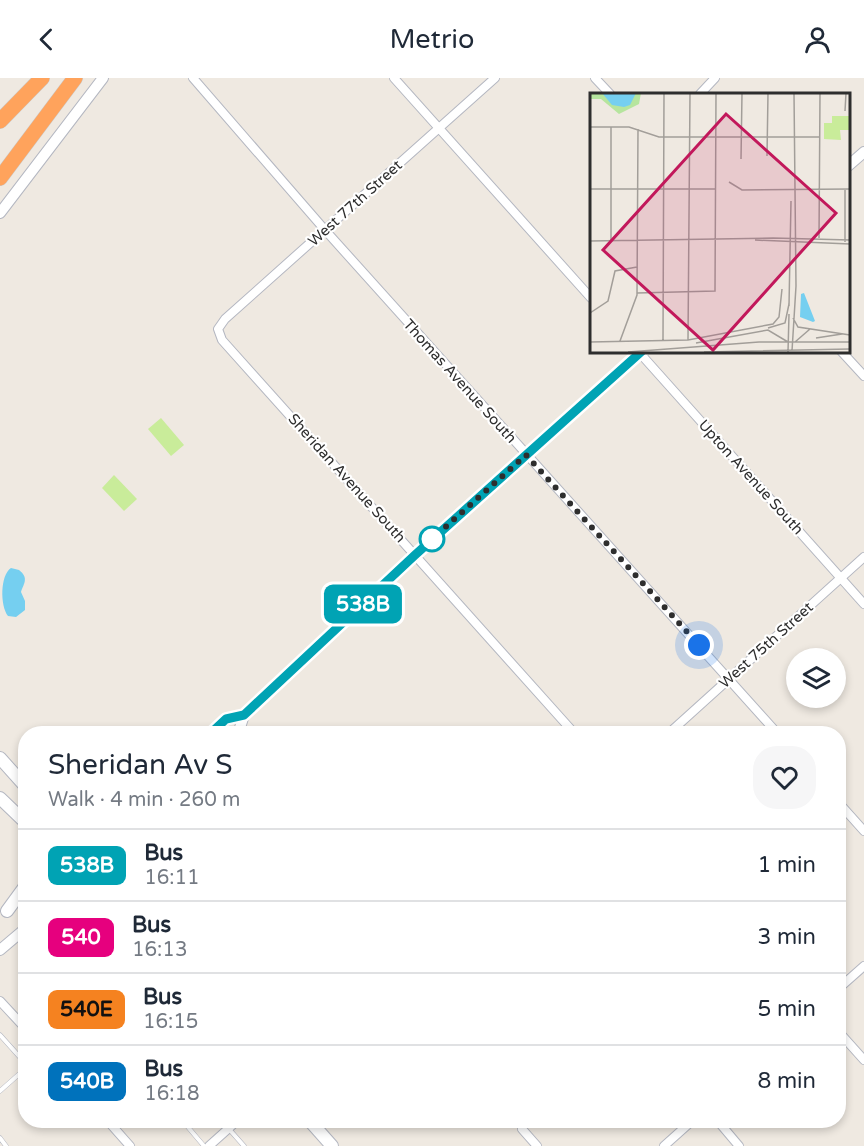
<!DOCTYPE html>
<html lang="en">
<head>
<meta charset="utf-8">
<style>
  :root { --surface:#fff; --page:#f6f6f7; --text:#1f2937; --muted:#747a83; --line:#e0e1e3 }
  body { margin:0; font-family:"Varela Round",sans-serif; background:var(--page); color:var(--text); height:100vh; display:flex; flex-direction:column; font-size:22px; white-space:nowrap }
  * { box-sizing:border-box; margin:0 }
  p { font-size:20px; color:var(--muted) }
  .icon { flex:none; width:33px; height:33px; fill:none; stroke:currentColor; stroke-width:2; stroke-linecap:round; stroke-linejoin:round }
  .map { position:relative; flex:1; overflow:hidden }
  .panel { position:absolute; left:18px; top:648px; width:828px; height:402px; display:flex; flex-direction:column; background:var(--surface); border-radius:24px; box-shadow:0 3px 9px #0003 }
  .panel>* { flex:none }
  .badge { padding:0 12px; border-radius:9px; font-size:21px; line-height:39px }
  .controls { position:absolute; left:786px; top:570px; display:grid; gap:12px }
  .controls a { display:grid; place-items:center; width:60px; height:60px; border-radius:50%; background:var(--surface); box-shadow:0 3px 9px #0003; font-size:30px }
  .you { position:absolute; width:30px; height:30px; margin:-15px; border:4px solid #fff; border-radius:50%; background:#1a73e8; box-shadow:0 0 0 9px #1a73e833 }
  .map>.badge { position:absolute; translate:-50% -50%; box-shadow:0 0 0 3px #fff }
  .round { display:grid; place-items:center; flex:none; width:63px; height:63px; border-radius:24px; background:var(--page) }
  .overview { display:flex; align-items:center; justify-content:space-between; height:102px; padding:0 30px }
  h1 { font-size:28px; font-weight:600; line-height:45px }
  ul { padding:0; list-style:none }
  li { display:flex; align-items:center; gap:18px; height:72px; padding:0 30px; border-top:2px solid var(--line) }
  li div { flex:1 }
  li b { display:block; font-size:22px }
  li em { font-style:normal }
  li .badge { min-width:66px; font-weight:700; text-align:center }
  header { display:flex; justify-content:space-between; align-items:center; height:78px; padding:0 30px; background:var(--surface); font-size:27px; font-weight:600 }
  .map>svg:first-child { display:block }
  .pitch { fill:#c9ec9a }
  .water { fill:#75cff0 }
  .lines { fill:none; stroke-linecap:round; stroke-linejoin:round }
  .service-casing { stroke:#b4b7c1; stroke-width:5 }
  .minor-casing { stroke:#b4b7c1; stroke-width:10 }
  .tertiary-casing { stroke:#b4b7c1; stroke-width:12 }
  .secondary-casing { stroke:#b4b7c1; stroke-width:14 }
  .motorway-casing { stroke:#c9c9c9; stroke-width:16 }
  .service { stroke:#fff; stroke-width:4 }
  .minor { stroke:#fff; stroke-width:8 }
  .tertiary { stroke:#fff; stroke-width:10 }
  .secondary { stroke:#fff; stroke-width:12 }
  .motorway { stroke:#ffa35c; stroke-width:15 }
  .line-casing { stroke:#fff; stroke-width:14 }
  .line { stroke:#00a3b4; stroke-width:9 }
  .walk { stroke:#2e2e2e; stroke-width:6; stroke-dasharray:0 10.8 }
  .stop-dot { fill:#fff; stroke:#00a3b4; stroke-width:3 }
  .labels { text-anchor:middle; stroke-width:4.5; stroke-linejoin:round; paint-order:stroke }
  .street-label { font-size:15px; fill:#2e2e2e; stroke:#fff }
  .inset-road { fill:none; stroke:#a29e99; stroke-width:1.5 }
  .view { fill:#c2185b; fill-opacity:0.15; stroke:#c2185b; stroke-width:3 }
  .inset-edge { fill:none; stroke:#2e2e2e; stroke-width:3 }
</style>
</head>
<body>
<header><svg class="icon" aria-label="back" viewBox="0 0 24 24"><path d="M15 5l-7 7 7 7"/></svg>Metrio<svg class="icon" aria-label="person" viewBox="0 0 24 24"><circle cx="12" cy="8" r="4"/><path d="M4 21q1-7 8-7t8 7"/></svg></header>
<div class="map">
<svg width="864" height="1068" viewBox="0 0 864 1068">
  <rect width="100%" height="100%" fill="#efe9e1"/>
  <g class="pitch">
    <polygon points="161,340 184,367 171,378 148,351"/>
    <polygon points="114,397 137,421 124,433 102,410"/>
  </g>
  <path class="water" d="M 11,490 L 19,492 C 29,500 24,505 21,514 L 25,523 L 25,532 L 16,539 L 8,538 C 0,528 0,497 11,490 Z"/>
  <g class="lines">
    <g class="service-casing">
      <g id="service">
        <polyline points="0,957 26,986"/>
        <polyline points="0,1013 26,990"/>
        <polyline points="182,1042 204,1068"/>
        <polyline points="229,1051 244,1068"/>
        <polyline points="0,1060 6,1068"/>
      </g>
    </g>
    <g class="minor-casing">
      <g id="minor">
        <polyline points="193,0 325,152 778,656"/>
        <polyline points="394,0 591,220"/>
        <polyline points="495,0 225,241 218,251 222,262 575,656"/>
        <polyline points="595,0 610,16"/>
        <polyline points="700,16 715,0"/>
        <polyline points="638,273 864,526"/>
        <polyline points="841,273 864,298"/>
        <polyline points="668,656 864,479"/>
        <polyline points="838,724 864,753"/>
        <polyline points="838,911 864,888"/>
        <polyline points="0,923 26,951"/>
        <polyline points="838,953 864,982"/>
        <polyline points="107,1042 130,1068"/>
        <polyline points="717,1042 739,1068"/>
        <polyline points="522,1051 537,1068"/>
        <polyline points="209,1068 238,1042"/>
        <polyline points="664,1068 693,1042"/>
      </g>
    </g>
    <g class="tertiary-casing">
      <g id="tertiary">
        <polyline points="848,88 864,74"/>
        <polyline points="0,135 103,0"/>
        <polyline points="210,656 226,641 244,637"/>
        <polyline points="238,656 244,637 290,593 415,477 642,273"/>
        <polyline points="0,872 26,850"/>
      </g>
    </g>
    <g class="secondary-casing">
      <g id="secondary">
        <polyline points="0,680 26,709"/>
        <polyline points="0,720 26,745"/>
        <polyline points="7,833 26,807"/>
        <polyline points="309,1042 332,1068"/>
      </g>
    </g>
    <g class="motorway-casing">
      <g id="motorway">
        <polyline points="0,43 42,0"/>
        <polyline points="0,100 75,0"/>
      </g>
    </g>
    <use href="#service" class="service"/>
    <use href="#minor" class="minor"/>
    <use href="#tertiary" class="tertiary"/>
    <use href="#secondary" class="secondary"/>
    <use href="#motorway" class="motorway"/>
  </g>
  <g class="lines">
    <g class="line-casing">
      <polyline id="line" points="210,656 226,641 244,637 415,477 642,273"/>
    </g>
    <use href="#line" class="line"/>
    <polyline class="walk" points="432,461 431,462 526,377 699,567"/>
  </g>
  <circle class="stop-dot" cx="432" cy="461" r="12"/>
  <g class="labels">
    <g class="street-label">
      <text transform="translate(355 125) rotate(-42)" y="5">West 77th Street</text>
      <text transform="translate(460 303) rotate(48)" y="5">Thomas Avenue South</text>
      <text transform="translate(751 399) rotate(48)" y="5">Upton Avenue South</text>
      <text transform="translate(347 400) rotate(48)" y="5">Sheridan Avenue South</text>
      <text transform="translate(766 567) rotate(-42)" y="5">West 75th Street</text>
    </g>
  </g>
  <g transform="translate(590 15)">
    <rect width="260" height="260" fill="#efe9e1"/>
    <path d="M 0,0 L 51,0 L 49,11 L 29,21 L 11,6 L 0,6 Z" fill="#b6e59e"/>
    <path d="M 242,23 L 259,23 L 259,37 L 250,37 L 251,47 L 234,46 L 234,30 L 242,30 Z" fill="#c9ec9a"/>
    <path d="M 12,0 L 46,0 L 40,12 L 34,14 L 22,12 ZM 214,200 L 225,228 L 223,229 L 210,224 L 211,201 Z" fill="#75cff0"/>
    <path class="inset-road" d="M 255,18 L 256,0M 0,34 L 39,34 L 69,44 L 229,44M 177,63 L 178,0M 151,66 L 152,0M 139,89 L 152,97 L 260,96M 0,96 L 125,96M 229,145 L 230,0M 165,147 L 260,151M 0,148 L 183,145 L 260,147M 21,148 L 21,34M 255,149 L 255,96M 47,200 L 125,198 L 126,0M 199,213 L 201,108M 0,220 L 18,208 L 25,178 L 47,174M 203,225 L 208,234 L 260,242M 178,235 L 195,230 L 199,211M 226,245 L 252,241M 98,247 L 100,0M 30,248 L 47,202 L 48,36M 73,248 L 74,0M 0,249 L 98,247 L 183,231 L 189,224 L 192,196M 205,249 L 220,236M 106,250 L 178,237 L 198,249M 202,258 L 206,193 L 204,0M 38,259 L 169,249 L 260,249M 114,259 L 260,256M 198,259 L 199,221"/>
    <path class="view" d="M 136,21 L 246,120 L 123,257 L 13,157 Z"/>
    <rect width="260" height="260" class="inset-edge"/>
  </g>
</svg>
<div class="controls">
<a><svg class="icon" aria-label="layers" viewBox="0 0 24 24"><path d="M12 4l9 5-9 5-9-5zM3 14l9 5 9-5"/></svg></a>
</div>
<div class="you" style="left:699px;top:567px"></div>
<b class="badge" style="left:363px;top:526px;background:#00a3b4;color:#fff">538B</b>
<section class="panel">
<div class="overview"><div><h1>Sheridan Av S</h1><p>Walk · 4 min · 260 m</p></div><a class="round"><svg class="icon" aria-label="heart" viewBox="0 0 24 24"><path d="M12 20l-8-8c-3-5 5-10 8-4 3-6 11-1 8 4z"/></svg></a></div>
<ul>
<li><span class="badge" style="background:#00a3b4;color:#fff">538B</span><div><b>Bus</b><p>16:11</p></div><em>1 min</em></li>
<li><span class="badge" style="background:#e6007e;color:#fff">540</span><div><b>Bus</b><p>16:13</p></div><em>3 min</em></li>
<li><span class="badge" style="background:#f58220;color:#111">540E</span><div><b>Bus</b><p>16:15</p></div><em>5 min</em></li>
<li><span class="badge" style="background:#0072bc;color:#fff">540B</span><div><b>Bus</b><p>16:18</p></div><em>8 min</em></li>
</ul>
</section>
</div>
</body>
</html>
